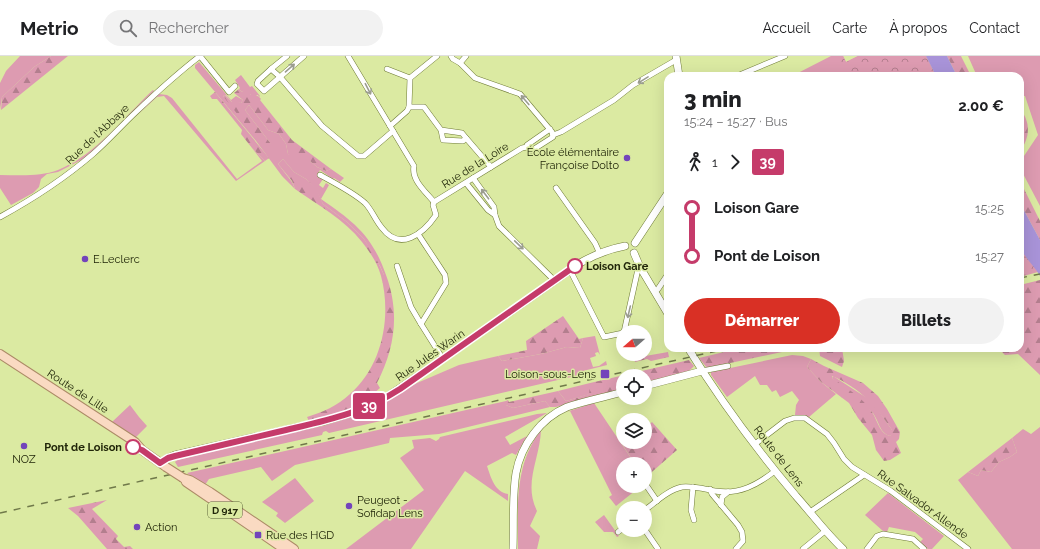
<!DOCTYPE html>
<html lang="fr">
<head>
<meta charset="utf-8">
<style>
  :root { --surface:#fff; --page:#f2f2f2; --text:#202124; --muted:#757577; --line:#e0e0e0; --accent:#d93025 }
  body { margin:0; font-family:Raleway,sans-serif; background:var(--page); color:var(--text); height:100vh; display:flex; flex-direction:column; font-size:15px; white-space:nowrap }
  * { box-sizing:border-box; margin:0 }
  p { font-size:13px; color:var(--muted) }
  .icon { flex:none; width:22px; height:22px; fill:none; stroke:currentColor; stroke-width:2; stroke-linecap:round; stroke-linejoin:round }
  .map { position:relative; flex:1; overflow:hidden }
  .side { position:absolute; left:664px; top:16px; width:360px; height:280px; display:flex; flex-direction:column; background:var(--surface); border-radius:12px; box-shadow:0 4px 16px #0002 }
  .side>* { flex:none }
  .badge { padding:0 8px; border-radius:3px; font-size:14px; line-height:26px }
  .needle { width:26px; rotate:250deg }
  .controls { position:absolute; left:616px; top:269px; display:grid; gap:8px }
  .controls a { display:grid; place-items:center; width:36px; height:36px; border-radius:50%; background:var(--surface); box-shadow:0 4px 16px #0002; font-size:20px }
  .map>.badge { position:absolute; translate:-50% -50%; box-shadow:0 0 0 2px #fff }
  .legs { display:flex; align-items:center; gap:6px; height:44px; padding:0 20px; font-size:13px }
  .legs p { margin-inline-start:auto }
  .summary { display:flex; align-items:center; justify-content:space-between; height:68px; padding:0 20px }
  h1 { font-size:22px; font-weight:800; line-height:30px }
  .action { display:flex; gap:8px; margin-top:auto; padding:8px 20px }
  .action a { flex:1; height:46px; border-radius:24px; background:var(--accent); color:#fff; font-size:16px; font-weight:800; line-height:46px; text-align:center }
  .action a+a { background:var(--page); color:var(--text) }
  ul { padding:0 20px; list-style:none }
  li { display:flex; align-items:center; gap:14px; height:48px; font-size:15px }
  li i { display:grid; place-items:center; width:6px; height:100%; margin:0 5px; background:currentColor }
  li i::after { content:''; width:10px; height:10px; margin:-5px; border:3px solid; border-radius:50%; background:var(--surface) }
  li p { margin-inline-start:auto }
  li:first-child i { background:linear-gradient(#0000 50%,currentColor 0) }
  li:last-child i { background:linear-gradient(currentColor 50%,#0000 0) }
  header { display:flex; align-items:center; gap:24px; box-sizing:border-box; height:56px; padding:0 20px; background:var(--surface); border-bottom:1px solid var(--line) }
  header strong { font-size:19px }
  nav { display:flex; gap:22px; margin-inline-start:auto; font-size:14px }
  .search { width:280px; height:36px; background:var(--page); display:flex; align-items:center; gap:10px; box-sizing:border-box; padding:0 14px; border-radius:22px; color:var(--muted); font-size:15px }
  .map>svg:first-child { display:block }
  .green { fill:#dd9bb1 }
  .forest { fill:url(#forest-firs); fill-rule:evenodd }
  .park { fill:url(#park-crowns) }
  .water { fill:#a893d8 }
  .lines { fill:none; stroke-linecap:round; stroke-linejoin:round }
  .street-casing { stroke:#6f7b36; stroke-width:6 }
  .secondary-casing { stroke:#6f7b36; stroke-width:8 }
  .primary-casing { stroke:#ac8b67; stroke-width:10 }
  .street { stroke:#fff; stroke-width:5 }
  .secondary { stroke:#fff; stroke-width:7 }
  .primary { stroke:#fadac2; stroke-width:8 }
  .rail { stroke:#70794a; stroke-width:1.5; stroke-dasharray:7 7; stroke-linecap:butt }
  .primary-bridge-casing { stroke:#ac8b67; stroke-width:10; stroke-linecap:butt }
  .primary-bridge { stroke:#fadac2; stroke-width:8 }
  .oneway { stroke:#9b9d90 }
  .line-1-casing { stroke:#fff; stroke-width:9 }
  .line-1 { stroke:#c53b6a; stroke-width:6 }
  .poi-dot { fill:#7344bb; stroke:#dbeaa2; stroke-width:1.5 }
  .stop-1-dot { fill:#fff; stroke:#c53b6a; stroke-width:2 }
  .labels { text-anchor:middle; stroke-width:3; stroke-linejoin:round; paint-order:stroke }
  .shield { fill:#dbeaa2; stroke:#596137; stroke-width:1 }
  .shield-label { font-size:10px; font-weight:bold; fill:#212609 }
  .street-label { font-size:11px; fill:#212609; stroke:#dbeaa2 }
  .poi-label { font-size:11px; fill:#212609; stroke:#dbeaa2; text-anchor:start }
  .stop-label { font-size:11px; font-weight:bold; fill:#212609; stroke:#dbeaa2; text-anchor:start }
</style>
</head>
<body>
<header>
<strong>Metrio</strong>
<div class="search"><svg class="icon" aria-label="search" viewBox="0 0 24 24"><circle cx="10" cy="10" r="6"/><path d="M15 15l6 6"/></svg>Rechercher</div>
<nav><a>Accueil</a><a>Carte</a><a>À propos</a><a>Contact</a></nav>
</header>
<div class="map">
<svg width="1040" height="493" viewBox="0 0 1040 493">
  <defs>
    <pattern id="forest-firs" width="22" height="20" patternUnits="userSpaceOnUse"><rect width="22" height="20" fill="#dd9bb1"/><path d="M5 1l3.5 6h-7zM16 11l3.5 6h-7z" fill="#b37e8e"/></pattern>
    <pattern id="park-crowns" width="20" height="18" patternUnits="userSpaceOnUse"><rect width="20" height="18" fill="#dd9bb1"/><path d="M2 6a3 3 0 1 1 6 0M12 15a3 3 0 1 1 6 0" fill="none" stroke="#b37e8e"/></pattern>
  </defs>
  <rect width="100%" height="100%" fill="#dbeaa2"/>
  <g class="green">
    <polygon points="20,0 51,0 34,11 2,41 0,54 0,27 6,15"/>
    <polygon points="831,0 843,0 846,6 858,0 926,0 936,20 792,20"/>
    <polygon points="968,0 1040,0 1040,150 1020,112 1020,106 1038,79 1025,40 1020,40 1020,20 981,20 976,18"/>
    <path d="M 199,6 L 231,44 L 236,40 L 243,44 L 241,47 L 232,46 L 226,39 L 223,40 L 271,88 L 245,54 L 249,49 L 268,74 L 279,78 L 286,88 L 288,98 L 310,105 L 317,111 L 326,115 L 331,113 L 344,122 L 340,126 L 334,122 L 333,123 L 320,114 L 317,119 L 323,123 L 319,129 L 323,132 L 326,127 L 329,129 L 321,143 C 354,166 372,179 386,219 L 384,219 L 380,210 L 364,183 L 347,166 L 323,148 L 315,132 L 306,123 L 294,116 L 283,103 L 278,108 L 292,126 L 295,133 L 282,120 L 256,85 L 195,12 L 195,9 Z"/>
    <polygon points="241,19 250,31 252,30 260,40 259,41 258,39 251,39 245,34 242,36 239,33 240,32 235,24"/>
    <path d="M 153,34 L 154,35 L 136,52 L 95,93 L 85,102 L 58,116 L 47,118 L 41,123 L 39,131 L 33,137 L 11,149 L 0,132 L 0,119 C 19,119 40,121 58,114 C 97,98 123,62 153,34 Z"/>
    <polygon points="159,38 167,39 172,42 237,123 262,105 252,92 265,105 236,125 164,40 157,41 133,63"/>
    <polygon points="595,280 600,299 598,296 595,297 596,300 590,302 593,311 599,310 606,305 607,309 583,315 584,318 329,377 326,375 323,376 322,379 178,411 175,406 177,404 306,373 323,370 365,356 417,327 459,309 498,300 502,305 541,298 567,291 580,292 583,282"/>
    <polygon points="792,299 803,300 811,303 807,311 821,326 836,338 809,361 795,359 796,349 799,344 792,335 780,341 776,334 772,336 767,329 760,329 755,320 727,341 711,319 711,316"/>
    <path d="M 833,320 L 867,342 L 876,351 L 892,374 L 893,378 L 890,380 C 879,377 879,364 872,356 C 860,344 845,333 832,322 Z"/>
    <polygon points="590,327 590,338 566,345 558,335"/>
    <polygon points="506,345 506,349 513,352 545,345 550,351 439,378 390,382 389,387 295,409 272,425 261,411 209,423 205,429 187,417"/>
    <polygon points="594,347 635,408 623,408 623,430 641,430 616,450 609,441 612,439 570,355 566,356"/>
    <polygon points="130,349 139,361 147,370 134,383 112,368 112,366"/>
    <path d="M 547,357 L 505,381 L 510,389 L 527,380 L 516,399 L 512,397 L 487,410 C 491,422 495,436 508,438 L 508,445 L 465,415 L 411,493 L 346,493 L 424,434 L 400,402 L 414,392 L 412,384 L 430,382 L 436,385 L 439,383 L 440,381 L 537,358 Z"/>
    <polygon points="1040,371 1040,493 1012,493 958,424 968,416 978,420 981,414 991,416 999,406 1010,401 1017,396 1012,382 1023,373 1031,378"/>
    <path d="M 541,374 C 540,403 523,427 537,455 L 530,470 L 540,480 L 537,493 L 518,493 C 518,451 514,409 541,374 Z"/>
    <polygon points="295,422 314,445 285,467 276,460 278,457 262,446"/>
    <polygon points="888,437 944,480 932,493 928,493 920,486 923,483 915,476 889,471 887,476 883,475 865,459"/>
    <polygon points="604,459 619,480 617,481 613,476 604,476 595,466"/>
  </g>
  <g class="forest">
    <polygon points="51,0 68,0 1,54 2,41 34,11"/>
    <polygon points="947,0 961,0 971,20 957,20"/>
    <path d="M 250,31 L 253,35 L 250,39 C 255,38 258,39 261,43 L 260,44 L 292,84 L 331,113 L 326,115 L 317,111 L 310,105 L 304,109 L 288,98 L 286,88 L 279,78 L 268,74 L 249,49 L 245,54 L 271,88 L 266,94 L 223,40 L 225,39 L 232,46 L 236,45 L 241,47 L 243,44 L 234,37 L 239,33 L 242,36 L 246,32 Z"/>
    <polygon points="215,36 269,102 265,105 252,92 241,78 242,74 217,43 212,43 210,40"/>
    <path d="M 1020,53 C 1031,66 1030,82 1020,95 Z"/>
    <path d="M 283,103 L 294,116 L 306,123 L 316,132 L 323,148 L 347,166 L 364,183 L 375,200 L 384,219 L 386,219 C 400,257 395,292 377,327 L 380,332 L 373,338 L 371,345 C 351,356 330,360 309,365 L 307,361 C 323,356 337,350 350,338 C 382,310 392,261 381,220 C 378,208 370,196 362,186 C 345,164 318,149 295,133 L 292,125 L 278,108 Z"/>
    <polygon points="1020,130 1024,133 1040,165 1040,184 1020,147"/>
    <polygon points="1040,224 1040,319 1018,298 1005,299 998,292 1020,292 1020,229"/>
    <polygon points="563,260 579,283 583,282 580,292 567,291 541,298 502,305 498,300 527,294 526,285"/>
    <polygon points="741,292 801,292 707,312 699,302"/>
    <polygon points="819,292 842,292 844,305 842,311 820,300"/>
    <polygon points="668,296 669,301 651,305 647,303 635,306 634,302"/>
    <path d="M 811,303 L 824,310 L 863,327 L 878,340 L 887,353 L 900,376 L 899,383 L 896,386 L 901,397 L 890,404 L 884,405 L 876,394 L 872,379 L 858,362 L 849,347 L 821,326 L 807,311 ZM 832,320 C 860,332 876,350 892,374 L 892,378 L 890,380 C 879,377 878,365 872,356 C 862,341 847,332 832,322 Z"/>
    <polygon points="689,304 694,310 688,316 645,327 645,320 623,320 623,333 556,351 550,351 545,345 513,352 506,349 506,345 508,344 509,346 558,335 566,345 589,338 590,327"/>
    <polygon points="652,366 677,394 645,422 645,408 635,408 622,388 625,386 645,386 645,372"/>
    <polygon points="1012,382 1017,396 1010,401 999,406 991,416 981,414 978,420 968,416"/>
    <polygon points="107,444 92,453 118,480 116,483 124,491 130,490 133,493 107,493 78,460 68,452"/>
  </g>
  <g class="park">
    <polygon points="832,0 843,0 846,6 858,0 926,0 936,20 842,20"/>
    <polygon points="1020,188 1027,202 1035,211 1038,216 1020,221"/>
  </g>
  <g class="water">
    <polygon points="926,0 947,0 957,20 936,20"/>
    <path d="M 1020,147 L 1040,184 L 1040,220 C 1034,209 1023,201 1020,189 C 1018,180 1020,158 1020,147 Z"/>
  </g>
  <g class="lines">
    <g class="street-casing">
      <g id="street">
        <polyline points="200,0 229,36 235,30"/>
        <polyline points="287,0 271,13 280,21 304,0"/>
        <path d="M 348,0 L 414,110 C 411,124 426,136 434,146"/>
        <polyline points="451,0 453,3 460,7 475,22 520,38 552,76 553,81 531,95 527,91 527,89 550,73"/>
        <polyline points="460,7 466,0"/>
        <polyline points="271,13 258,25 257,28 264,35 280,21 322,70 358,100 364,100 393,75"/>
        <polyline points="387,13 410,22"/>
        <polyline points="737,20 785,0"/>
        <polyline points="409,51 424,51 441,74 462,77 466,82 463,85 443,84 441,74"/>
        <polyline points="390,70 407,55 409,51 410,22 437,0"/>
        <polyline points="553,79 561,76 614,44 633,29 676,4"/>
        <polyline points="466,82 491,111"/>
        <path d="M 320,119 C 333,126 354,137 365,147 C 372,154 375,164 382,172 C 400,196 423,178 436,159 L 433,149 L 434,146"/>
        <polyline points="466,127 488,154 495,159 494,151 473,122"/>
        <polyline points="556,132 595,187 600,198"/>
        <polyline points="434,146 522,92 527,91"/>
        <polyline points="495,159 499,170 555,225"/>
        <path d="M 0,161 C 33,143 65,122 93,98 C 108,85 121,70 136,56 C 157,36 178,17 200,0"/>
        <polyline points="418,178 445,219 446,227 421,268 443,303"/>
        <polyline points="397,210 411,251 421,268"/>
        <polyline points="570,214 604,281 623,277"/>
        <polyline points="655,236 658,233 668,218"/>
        <polyline points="624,276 638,213 640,211"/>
        <polyline points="702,315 728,310"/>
        <polyline points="755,388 785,365 794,362 805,362 827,378 834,387 844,403 852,411 891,435 968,493"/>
        <polyline points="646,429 657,445"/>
        <polyline points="693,431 691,454 694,464"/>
        <polyline points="710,433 712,438 738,469 742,476 743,485 736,493"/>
        <polyline points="721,449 722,441 728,436"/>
        <path d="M 645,454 C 656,446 668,434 682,431 C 694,430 704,433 715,435 C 739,439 757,429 775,415"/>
        <polyline points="810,456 864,419"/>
        <polyline points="645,474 658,493"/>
        <polyline points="618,476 623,472"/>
        <polyline points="803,493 825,475"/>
        <polyline points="867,493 877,480 883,478 913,483 924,493"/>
      </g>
    </g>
    <g class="secondary-casing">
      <g id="secondary">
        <polyline points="676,0 679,20"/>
        <polyline points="635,187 668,137"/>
        <polyline points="634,197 640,211 668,258"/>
        <path d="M 688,292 C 720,344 757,394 796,440 C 812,458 826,477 843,493"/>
        <polyline points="645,330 702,315"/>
        <path d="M 160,407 L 168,402 L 175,399 L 325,365 L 361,354 L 388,340 L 443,303 L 580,207 C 594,199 609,193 625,190"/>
        <path d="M 513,493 C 514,468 512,441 516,417 C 521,389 541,362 567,351 C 585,345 605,341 623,336"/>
      </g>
    </g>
    <g class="primary-casing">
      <g id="primary">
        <polyline points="0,298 135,386 142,394 166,411"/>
        <polyline points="183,422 190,424 210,436 294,493"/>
        <polyline points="186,426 284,493"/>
      </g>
    </g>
    <use href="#street" class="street"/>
    <use href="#secondary" class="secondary"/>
    <use href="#primary" class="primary"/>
    <g class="rail">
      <polyline points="1020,222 1040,218"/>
      <polyline points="0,457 730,292"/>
    </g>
    <g class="primary-bridge-casing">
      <polyline id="primary-bridge" points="166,411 183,422"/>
    </g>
    <use href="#primary-bridge" class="primary-bridge"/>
  </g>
  <defs><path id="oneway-shaft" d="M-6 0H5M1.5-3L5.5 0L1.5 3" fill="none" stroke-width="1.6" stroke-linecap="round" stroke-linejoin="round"/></defs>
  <g class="oneway">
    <use href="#oneway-shaft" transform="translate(290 12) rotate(-41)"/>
    <use href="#oneway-shaft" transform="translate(643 24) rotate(148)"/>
    <use href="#oneway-shaft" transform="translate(368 33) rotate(63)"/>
    <use href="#oneway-shaft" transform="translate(525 44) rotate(-130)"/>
    <use href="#oneway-shaft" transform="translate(485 138) rotate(-127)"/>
    <use href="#oneway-shaft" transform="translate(519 189) rotate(44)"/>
    <use href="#oneway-shaft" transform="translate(629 256) rotate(103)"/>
  </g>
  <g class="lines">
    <g class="line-1-casing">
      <path id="line-1" d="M 133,391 L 142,394 L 160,407 L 168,402 L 175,400 C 212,391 249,383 286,374 C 328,364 363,357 400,333 L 575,210"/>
    </g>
    <use href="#line-1" class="line-1"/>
  </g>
  <g class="poi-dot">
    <circle cx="627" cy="102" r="4"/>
    <circle cx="85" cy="203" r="4"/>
    <rect x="600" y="313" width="10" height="10" rx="2"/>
    <circle cx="24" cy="390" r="4"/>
    <circle cx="349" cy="450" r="4"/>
    <circle cx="137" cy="471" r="4"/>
    <rect x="254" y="475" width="8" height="8" rx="2"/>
  </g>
  <g class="stop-1-dot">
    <circle cx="575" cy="210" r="7"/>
    <circle cx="133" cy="391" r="7"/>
  </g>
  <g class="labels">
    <rect class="shield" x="208" y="446" width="34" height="16" rx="3"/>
    <g class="shield-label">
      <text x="225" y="458">D 917</text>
    </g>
    <g class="street-label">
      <text transform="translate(97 78) rotate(-43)" y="4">Rue de l'Abbaye</text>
      <text transform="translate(475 109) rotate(-32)" y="4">Rue de la Loire</text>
      <text transform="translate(430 299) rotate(-35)" y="4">Rue Jules Warin</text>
      <text transform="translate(78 335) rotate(33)" y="4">Route de Lille</text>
      <text transform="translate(779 400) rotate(52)" y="4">Route de Lens</text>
      <text transform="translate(923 448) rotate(36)" y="4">Rue Salvador Allende</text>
    </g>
    <g class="poi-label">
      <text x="619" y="100" text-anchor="end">École élémentaire<tspan x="619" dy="13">Françoise Dolto</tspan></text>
      <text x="93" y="207">E.Leclerc</text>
      <text x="596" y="322" text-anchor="end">Loison-sous-Lens</text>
      <text x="24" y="407" text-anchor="middle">NOZ</text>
      <text x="357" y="448">Peugeot -<tspan x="357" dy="13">Sofidap Lens</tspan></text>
      <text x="145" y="475">Action</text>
      <text x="266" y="483">Rue des HGD</text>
    </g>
    <g class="stop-label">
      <text x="586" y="214">Loison Gare</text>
      <text x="122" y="395" text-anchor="end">Pont de Loison</text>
    </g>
  </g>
</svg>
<div class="controls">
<a><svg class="needle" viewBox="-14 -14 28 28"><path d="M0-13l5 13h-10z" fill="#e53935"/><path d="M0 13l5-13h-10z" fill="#757577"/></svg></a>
<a><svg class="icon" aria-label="locate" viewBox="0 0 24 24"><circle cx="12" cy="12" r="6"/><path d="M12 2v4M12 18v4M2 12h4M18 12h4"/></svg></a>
<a><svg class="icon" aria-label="layers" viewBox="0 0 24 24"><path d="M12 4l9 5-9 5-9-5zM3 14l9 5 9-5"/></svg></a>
<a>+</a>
<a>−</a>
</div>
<b class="badge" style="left:369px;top:350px;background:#c53b6a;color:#fff">39</b>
<section class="side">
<div class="summary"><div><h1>3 min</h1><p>15:24 – 15:27 · Bus</p></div><b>2.00 €</b></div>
<div class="legs"><svg class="icon" aria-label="walk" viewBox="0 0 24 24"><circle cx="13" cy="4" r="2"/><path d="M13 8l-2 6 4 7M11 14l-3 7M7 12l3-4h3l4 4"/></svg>1<svg class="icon" aria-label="forward" viewBox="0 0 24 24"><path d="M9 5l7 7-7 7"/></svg><b class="badge" style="background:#c53b6a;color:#fff">39</b></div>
<ul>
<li><i style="color:#c53b6a"></i><b>Loison Gare</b><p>15:25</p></li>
<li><i style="color:#c53b6a"></i><b>Pont de Loison</b><p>15:27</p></li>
</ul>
<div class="action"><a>Démarrer</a><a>Billets</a></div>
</section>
</div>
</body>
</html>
